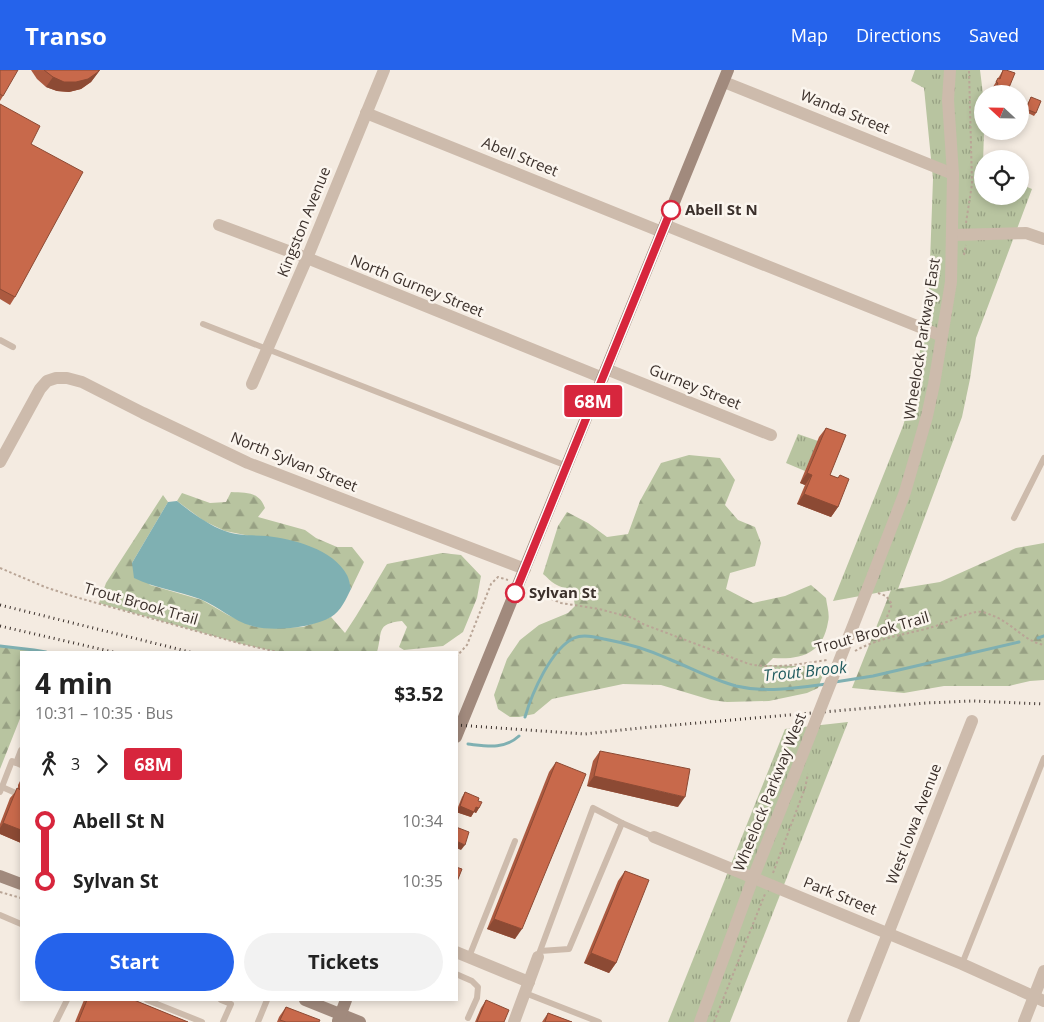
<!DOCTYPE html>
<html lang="en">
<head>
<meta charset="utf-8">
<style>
  :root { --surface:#fff; --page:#f2f2f2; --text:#222; --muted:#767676; --accent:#2563eb }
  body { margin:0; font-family:"Open Sans",sans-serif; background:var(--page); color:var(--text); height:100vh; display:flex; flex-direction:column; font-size:19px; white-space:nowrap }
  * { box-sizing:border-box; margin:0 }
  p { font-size:16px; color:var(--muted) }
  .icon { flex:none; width:28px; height:28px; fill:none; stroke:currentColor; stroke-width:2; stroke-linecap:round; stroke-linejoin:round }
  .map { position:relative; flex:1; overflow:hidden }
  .drawer { position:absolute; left:20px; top:581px; width:438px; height:350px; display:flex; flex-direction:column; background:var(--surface); border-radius:0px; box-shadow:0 2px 8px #0003 }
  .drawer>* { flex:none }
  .badge { padding:0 10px; border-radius:4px; font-size:18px; line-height:32px }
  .needle { width:32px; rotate:292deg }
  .tools { position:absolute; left:974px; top:15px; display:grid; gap:10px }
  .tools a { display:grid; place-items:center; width:55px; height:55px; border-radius:50%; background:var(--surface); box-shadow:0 2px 8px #0003; font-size:25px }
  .map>.badge { position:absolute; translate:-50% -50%; box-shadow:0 0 0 2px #fff }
  .legs { display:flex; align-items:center; gap:8px; height:55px; padding:0 15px; font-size:16px }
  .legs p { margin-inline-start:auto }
  .overview { display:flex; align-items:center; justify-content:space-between; height:85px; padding:0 15px }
  h1 { font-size:28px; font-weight:700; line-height:38px }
  .primary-button { display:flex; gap:10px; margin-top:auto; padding:10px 15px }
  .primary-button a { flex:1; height:58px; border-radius:30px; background:var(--accent); color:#fff; font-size:20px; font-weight:700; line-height:58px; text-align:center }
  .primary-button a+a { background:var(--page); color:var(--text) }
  ul { padding:0 15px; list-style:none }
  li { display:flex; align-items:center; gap:18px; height:60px; font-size:19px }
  li i { display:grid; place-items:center; width:8px; height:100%; margin:0 6px; background:currentColor }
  li i::after { content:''; width:12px; height:12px; margin:-6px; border:4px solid; border-radius:50%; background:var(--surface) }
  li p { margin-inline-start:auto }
  li:first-child i { background:linear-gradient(#0000 50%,currentColor 0) }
  li:last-child i { background:linear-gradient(currentColor 50%,#0000 0) }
  header { display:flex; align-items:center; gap:30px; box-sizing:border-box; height:70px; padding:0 25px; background:var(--accent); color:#fff }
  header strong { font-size:24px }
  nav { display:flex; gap:28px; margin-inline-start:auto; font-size:18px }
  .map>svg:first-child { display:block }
  .forest { fill:url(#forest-firs) }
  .park { fill:url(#park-tufts) }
  .water { fill:#7fb0b2 }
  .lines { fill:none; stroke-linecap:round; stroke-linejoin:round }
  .stream { stroke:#7fb0b2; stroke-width:3 }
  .path { stroke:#b9a596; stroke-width:2; stroke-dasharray:2.5 2.5; stroke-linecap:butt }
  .service { stroke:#cdbbac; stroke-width:6 }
  .minor { stroke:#cdbbac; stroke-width:12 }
  .tertiary { stroke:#cdbbac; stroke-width:12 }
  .secondary { stroke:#a18a7d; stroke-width:12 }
  .rail { stroke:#3b302b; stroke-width:3; stroke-dasharray:1 4; stroke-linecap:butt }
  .tertiary-bridge { stroke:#cdbbac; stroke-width:12 }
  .wall { fill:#ac5a40 }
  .shaded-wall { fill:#8c4a34 }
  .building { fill:#c8694b; stroke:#8c4a34 }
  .line-1-casing { stroke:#fff; stroke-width:11 }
  .line-1 { stroke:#d7263d; stroke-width:8 }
  .stop-1-dot { fill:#fff; stroke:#d7263d; stroke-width:2.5 }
  .labels { text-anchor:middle; stroke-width:5; stroke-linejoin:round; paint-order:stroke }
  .street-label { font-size:15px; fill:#3b302b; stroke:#fbf5ee }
  .stop-label { font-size:15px; font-weight:bold; fill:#3b302b; stroke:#fbf5ee; text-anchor:start }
  .water-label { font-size:16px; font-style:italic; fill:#1f5a5e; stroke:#fbf5ee }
</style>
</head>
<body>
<header>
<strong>Transo</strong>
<nav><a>Map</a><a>Directions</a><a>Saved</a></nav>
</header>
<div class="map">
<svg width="1044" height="952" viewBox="0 0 1044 952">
  <defs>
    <pattern id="forest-firs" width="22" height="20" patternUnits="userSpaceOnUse" patternTransform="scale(1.25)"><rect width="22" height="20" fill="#b8c4a0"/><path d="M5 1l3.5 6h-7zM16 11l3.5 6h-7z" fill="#97a083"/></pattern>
    <pattern id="park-tufts" width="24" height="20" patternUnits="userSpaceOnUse" patternTransform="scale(1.25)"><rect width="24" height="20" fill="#b8c4a0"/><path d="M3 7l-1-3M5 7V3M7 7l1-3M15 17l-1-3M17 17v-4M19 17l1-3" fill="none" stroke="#97a083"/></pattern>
  </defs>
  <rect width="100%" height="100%" fill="#f4ebe1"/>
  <g class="forest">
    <path d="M 689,385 L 720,388 L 735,410 L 725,435 L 738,450 L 755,457 L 761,473 L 755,496 L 730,503 L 726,519 L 753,533 L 785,526 L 811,515 L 826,528 C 827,536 830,545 828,552 C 823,583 802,590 773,588 L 766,595 L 826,597 L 818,618 L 807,623 L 769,631 L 727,632 L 711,630 L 661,615 L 623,614 L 552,629 L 534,644 L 519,647 L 510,647 L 498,639 L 494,625 L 507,589 L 520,570 L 539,555 L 568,543 L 575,536 C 573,518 568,521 555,514 C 551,512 547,507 543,504 L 558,456 L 567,442 L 588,453 L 607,467 L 628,464 L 640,431 L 661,393 Z"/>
    <path d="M 231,422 C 246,423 259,421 265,438 L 258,447 L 305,460 L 316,468 L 337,477 L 352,477 L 364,492 L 351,519 L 346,504 L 334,491 L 245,465 L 225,461 L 204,451 L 177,431 L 182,423 L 210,433 L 226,432 Z"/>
    <path d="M 163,425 L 168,432 L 132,493 L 150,515 L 202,530 L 228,545 L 252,556 L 272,558 L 303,557 L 331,547 L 345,563 C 360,541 373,517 387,494 L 442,483 L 461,485 L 481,506 L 477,528 L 463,562 L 443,576 L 404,580 L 399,577 L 407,557 L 402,551 C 375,554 383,562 377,582 L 278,582 L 242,574 L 99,533 L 106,513 Z"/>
    <polygon points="1044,473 1044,610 1030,611 1009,616 944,616 904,623 852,618 891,520 940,512 1016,478"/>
    <polygon points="0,576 46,582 21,582 21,646 0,699"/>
  </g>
  <g class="park">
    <polygon points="915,0 980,0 983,24 982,61 984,61 982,126 1020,126 1020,114 1032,119 976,268 970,309 962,347 898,519 833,531 903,356 915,315 929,220 933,109 924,18 911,11"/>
    <polygon points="798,364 818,371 805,401 786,393"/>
    <polygon points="848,652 730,952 668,952 785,659"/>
  </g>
  <path class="water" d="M 177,431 C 191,442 208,455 225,461 C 238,466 253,465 267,466 C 293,469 333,479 347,505 C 349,509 350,515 351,519 C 346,529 341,541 331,547 C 312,558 272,562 252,556 C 233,551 218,536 200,529 C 178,521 155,518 134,508 L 132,493 L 168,432 Z"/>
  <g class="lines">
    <g class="stream">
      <polyline points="1038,568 1044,566"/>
      <polyline points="0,576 34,580 46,582"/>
      <polyline points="835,612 873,606 1019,572"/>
      <path d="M 525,647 C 532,623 551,579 574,568 C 583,564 595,567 604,569 C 626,573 649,580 669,589 C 691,598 713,610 736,616 C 766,623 797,618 827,614"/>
      <path d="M 468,674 C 486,676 504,680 519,666"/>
    </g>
    <g class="path">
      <polyline points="966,153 972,114 969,0"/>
      <polyline points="964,185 966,175"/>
      <polyline points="0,498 45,517 72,526 242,574 278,582"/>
      <path d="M 528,519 L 561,533 L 599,539 L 633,548 L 643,554 L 749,594 C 774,599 801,594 827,590"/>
      <polyline points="878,523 886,526 892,534 878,570"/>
      <path d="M 855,581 C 878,568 903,565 929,558 C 944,554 962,545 976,542 C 981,541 987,543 991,545 C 1012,552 1023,571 1044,575"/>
      <polyline points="456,587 467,575 491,514 498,507 508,510"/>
      <polyline points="773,803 805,718 808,704"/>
      <polyline points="0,822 21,828"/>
      <polyline points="714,952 765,824"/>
    </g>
    <g class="service">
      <polyline points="203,254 567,396"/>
      <polyline points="0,270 13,277"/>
      <polyline points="1014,448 1044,388"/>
      <polyline points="16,693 21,680"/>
      <polyline points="2,717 18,724"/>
      <polyline points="0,722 12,691 21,695"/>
      <polyline points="622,753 654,767"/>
      <polyline points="0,845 21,854"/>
      <polyline points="469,887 515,771"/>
      <polyline points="538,887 540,881 569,879 622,753 593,738 540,881"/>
      <polyline points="962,894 1044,688"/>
      <polyline points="456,904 472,911 478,917 477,928 468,948"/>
      <polyline points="525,923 599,952"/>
      <polyline points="147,930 202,952"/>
      <polyline points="221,930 231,934 223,952"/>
      <polyline points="56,952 67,930"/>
      <polyline points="258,952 267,930"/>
    </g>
    <g class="minor">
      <polyline points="724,12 953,104"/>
      <polyline points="366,43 662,162"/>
      <polyline points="219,155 307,188 603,308"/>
      <polyline points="665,155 942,266"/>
      <polyline points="953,165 1026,163 1044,169"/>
      <polyline points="606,299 771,365"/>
      <polyline points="252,314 307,188 384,0"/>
      <polyline points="0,392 40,319 47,311 56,308 67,308 82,312 143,343 248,393 525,499"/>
      <polyline points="654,767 962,894 1044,931"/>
      <polyline points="456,882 529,912"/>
      <polyline points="514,952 538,887"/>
      <polyline points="853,952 972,651"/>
      <polyline points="1024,952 1044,901"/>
    </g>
    <g class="tertiary">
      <polyline points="873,505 905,422 927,346 934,314 951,212 953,104 948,30 950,0"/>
      <polyline points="700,952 753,808 794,706"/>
    </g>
    <g class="secondary">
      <polyline points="456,667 728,0"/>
      <polyline points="0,806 21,814"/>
      <polyline points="305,930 360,952"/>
      <polyline points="338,951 346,930"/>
    </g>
    <g class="rail">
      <polyline points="0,535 190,582"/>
      <polyline points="0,556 113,582"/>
      <polyline points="456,655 585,664 640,658 926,633 973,631 1044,634"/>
    </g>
    <polyline class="tertiary-bridge" points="794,706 873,505"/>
  </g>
  <g class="wall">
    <polygon points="0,0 3,26 0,31"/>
    <polygon points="31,0 100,0 91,12 81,19 69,22 57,21 46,17 37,9"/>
    <polygon points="1003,0 1008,20 1005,24 1002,24 994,20 995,18 993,17"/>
    <polygon points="1031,27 1036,43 1034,46 1024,41"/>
    <polygon points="0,34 31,74 15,227 10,235 0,229"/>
    <polygon points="826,358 830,405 838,408 840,405 838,437 831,447 797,434 805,415 800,413 819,367"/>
    <polygon points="600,681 678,737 587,716 593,691"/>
    <polygon points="556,692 515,869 487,859 549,702"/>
    <polygon points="21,709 21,773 0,764 0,754 10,728 18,719 18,715"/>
    <polygon points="465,722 478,731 479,738 476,743 474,742 471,747 456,742 462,727"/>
    <polygon points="625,801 616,893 609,903 584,893 618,811"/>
    <polygon points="84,930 134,930 188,952 75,952"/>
    <polygon points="486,930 504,952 475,952 481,938"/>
    <polygon points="286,937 319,952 277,952 279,947"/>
    <polygon points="548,943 572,952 542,952"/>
  </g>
  <g class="shaded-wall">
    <polygon points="100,0 91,12 81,19 69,22 57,21 46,17 53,7"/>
    <polygon points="997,15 1008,20 1005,24 1002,24 994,20"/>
    <polygon points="807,403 812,405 805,415 800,413"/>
    <polygon points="804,424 838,437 831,447 797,434"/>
    <polygon points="594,706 685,727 678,737 587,716"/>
    <polygon points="460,736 476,737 479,738 476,743 474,742 471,747 456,742"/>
    <polygon points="3,753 21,760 21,773 0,764 0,758"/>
    <polygon points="456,771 465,775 461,780 456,778"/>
    <polygon points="494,849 522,859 515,869 487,859"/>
    <polygon points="591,883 616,893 609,903 584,893"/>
  </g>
  <g class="building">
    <polygon points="0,0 18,0 3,26 0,24"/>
    <polygon points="44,0 99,0 98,2 88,9 76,12 64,12 53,7"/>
    <polygon points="1003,0 1006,0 1015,3 1008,20 997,15 998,13 996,12 998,8 1000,9"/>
    <polygon points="1031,27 1041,31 1036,43 1026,39"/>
    <polygon points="0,34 40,56 31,74 83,102 15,227 0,219"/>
    <polygon points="826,358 846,365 830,405 838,408 840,405 849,409 838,437 804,424 812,405 807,403"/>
    <polygon points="600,681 690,699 685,727 594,706"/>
    <polygon points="556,692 586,704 522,859 494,849"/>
    <polygon points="17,718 21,720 21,760 3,753"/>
    <polygon points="465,722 479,728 478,731 482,732 479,738 476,737 474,742 460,736"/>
    <polygon points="456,757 469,762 465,775 456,771"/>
    <polygon points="456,797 462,799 456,814"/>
    <polygon points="625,801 649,810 616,893 591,883"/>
    <polygon points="87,930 134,930 188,952 78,952"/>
    <polygon points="486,930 509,940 504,952 477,952"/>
    <polygon points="286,937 320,950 319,952 286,952 280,950"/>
    <polygon points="548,943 572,952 545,952"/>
  </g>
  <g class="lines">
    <g class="line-1-casing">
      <polyline id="line-1" points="515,523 671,140"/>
    </g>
    <use href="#line-1" class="line-1"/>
  </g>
  <g class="stop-1-dot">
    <circle cx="671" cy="140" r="9"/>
    <circle cx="515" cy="523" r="9"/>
  </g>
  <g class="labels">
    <g class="street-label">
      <text transform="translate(845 42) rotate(22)" y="5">Wanda Street</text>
      <text transform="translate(520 87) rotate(22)" y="5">Abell Street</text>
      <text transform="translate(304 152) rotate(-68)" y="5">Kingston Avenue</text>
      <text transform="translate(417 216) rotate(22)" y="5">North Gurney Street</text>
      <text transform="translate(922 269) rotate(-81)" y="5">Wheelock Parkway East</text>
      <text transform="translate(695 317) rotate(22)" y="5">Gurney Street</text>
      <text transform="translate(294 392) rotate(22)" y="5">North Sylvan Street</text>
      <text transform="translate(141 534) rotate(16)" y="5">Trout Brook Trail</text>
      <text transform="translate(872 563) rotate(-16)" y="5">Trout Brook Trail</text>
      <text transform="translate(770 722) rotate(-68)" y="5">Wheelock Parkway West</text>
      <text transform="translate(914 754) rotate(-69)" y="5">West Iowa Avenue</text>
      <text transform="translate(840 826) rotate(22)" y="5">Park Street</text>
    </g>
    <g class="stop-label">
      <text x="685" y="145">Abell St N</text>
      <text x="529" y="528">Sylvan St</text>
    </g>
    <g class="water-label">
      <text transform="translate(805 601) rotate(-6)" y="6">Trout Brook</text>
    </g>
  </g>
</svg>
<div class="tools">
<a><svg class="needle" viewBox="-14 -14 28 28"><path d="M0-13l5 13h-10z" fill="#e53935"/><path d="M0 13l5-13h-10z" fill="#767676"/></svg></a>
<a><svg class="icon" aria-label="locate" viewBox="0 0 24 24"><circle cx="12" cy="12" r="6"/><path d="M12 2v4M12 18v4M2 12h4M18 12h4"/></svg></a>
</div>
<b class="badge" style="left:593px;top:331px;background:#d7263d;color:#fff">68M</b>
<section class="drawer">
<div class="overview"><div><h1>4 min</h1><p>10:31 – 10:35 · Bus</p></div><b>$3.52</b></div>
<div class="legs"><svg class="icon" aria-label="walk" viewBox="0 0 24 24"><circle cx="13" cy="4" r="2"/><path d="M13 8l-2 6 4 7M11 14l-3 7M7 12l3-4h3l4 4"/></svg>3<svg class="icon" aria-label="forward" viewBox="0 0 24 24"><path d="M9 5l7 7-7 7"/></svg><b class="badge" style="background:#d7263d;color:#fff">68M</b></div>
<ul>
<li><i style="color:#d7263d"></i><b>Abell St N</b><p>10:34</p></li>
<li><i style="color:#d7263d"></i><b>Sylvan St</b><p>10:35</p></li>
</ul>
<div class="primary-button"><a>Start</a><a>Tickets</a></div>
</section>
</div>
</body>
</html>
